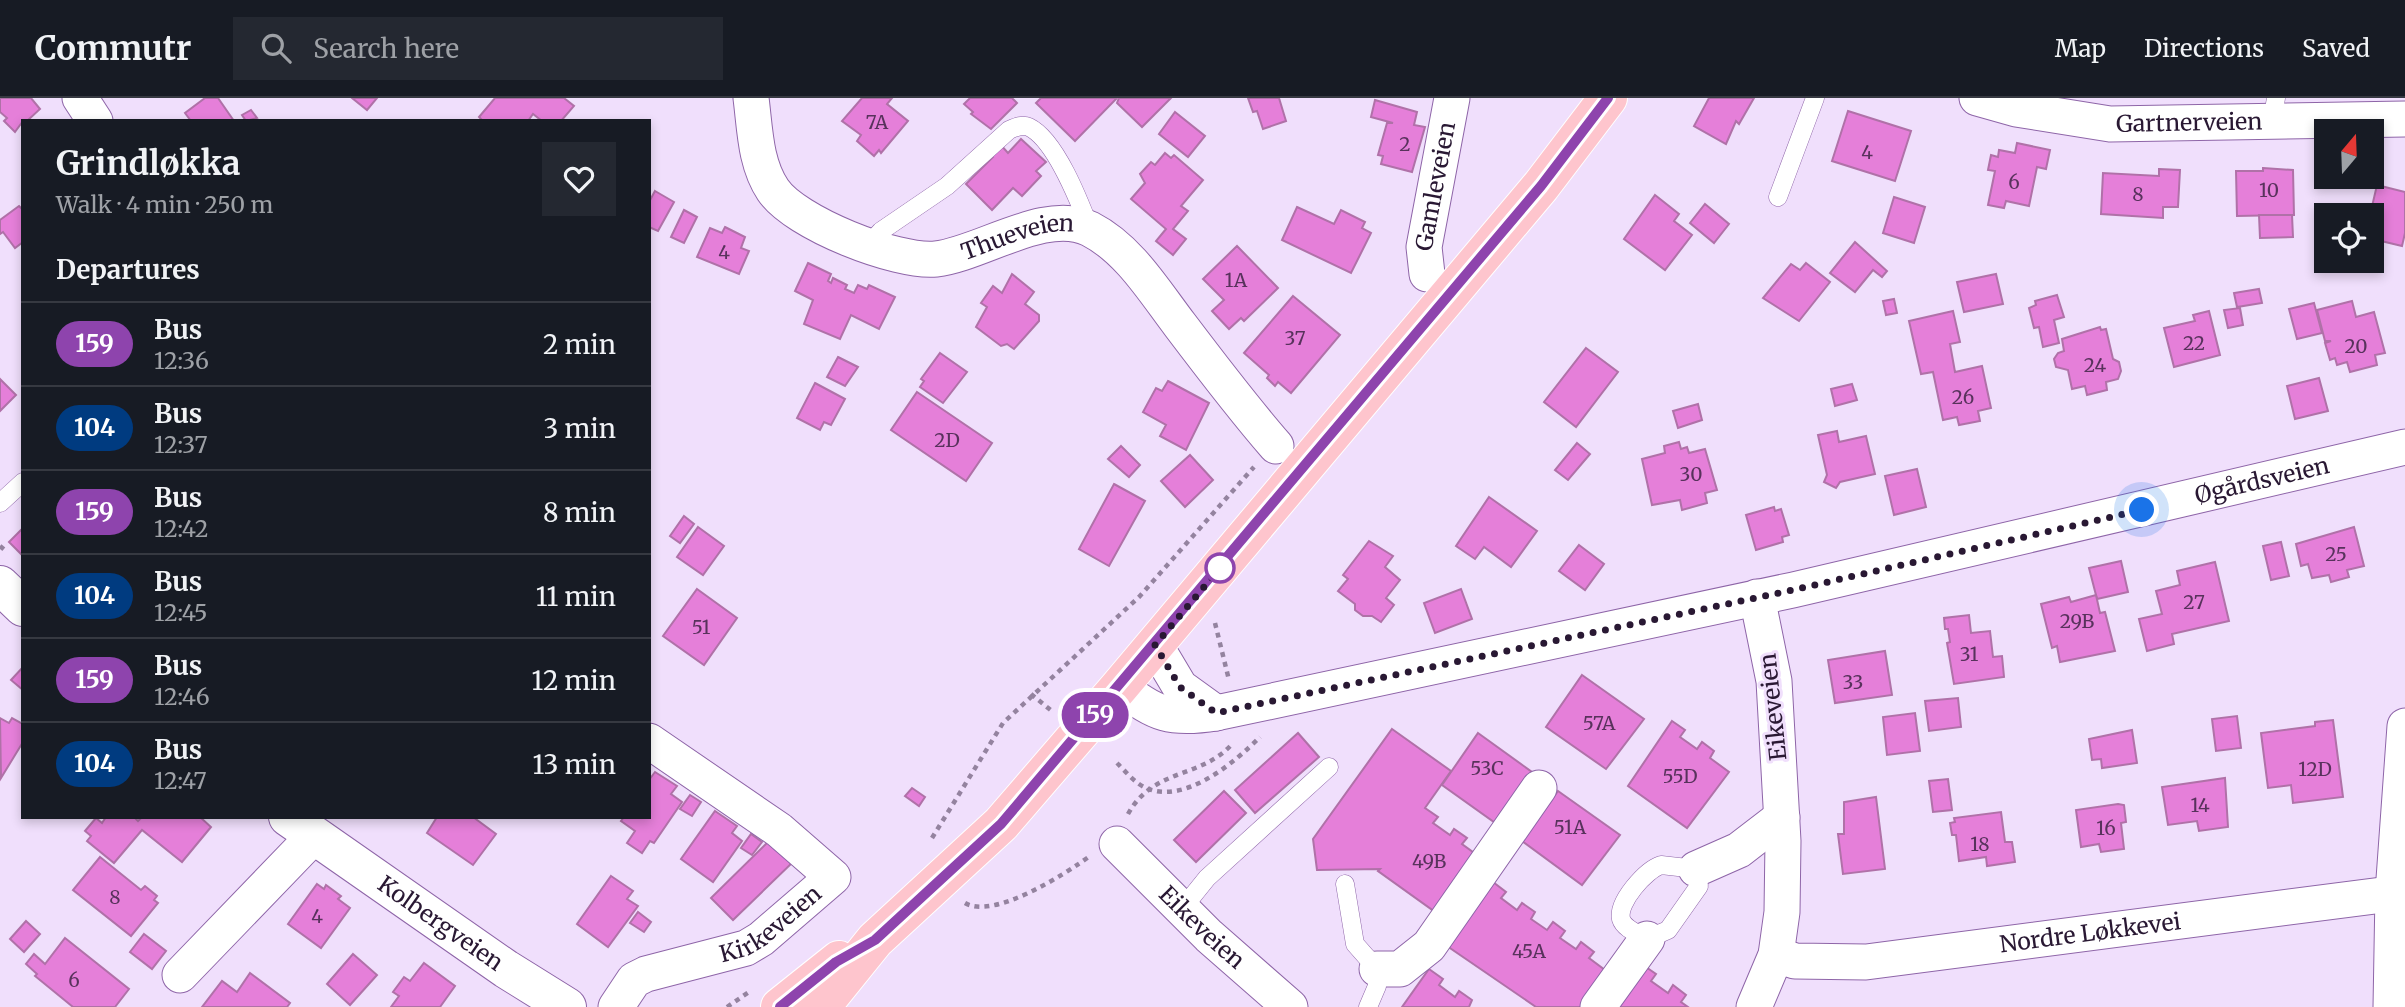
<!DOCTYPE html>
<html lang="en">
<head>
<meta charset="utf-8">
<style>
  :root { --surface:#171b24; --page:#242831; --text:#f1f3f6; --muted:#9ea1a6; --line:#363941 }
  body { margin:0; font-family:Merriweather,serif; background:var(--page); color:var(--text); height:100vh; display:flex; flex-direction:column; font-size:26px; white-space:nowrap }
  * { box-sizing:border-box; margin:0 }
  p { font-size:23px; color:var(--muted) }
  .icon { flex:none; width:38px; height:38px; fill:none; stroke:currentColor; stroke-width:2; stroke-linecap:round; stroke-linejoin:round }
  .map { position:relative; flex:1; overflow:hidden }
  .panel { position:absolute; left:21px; top:21px; width:630px; height:700px; display:flex; flex-direction:column; background:var(--surface); border-radius:0px; box-shadow:0 4px 10px #0003 }
  .panel>* { flex:none }
  .badge { padding:0 14px; border-radius:23px; font-size:24px; line-height:46px }
  .needle { width:46px; rotate:19deg }
  .controls { position:absolute; left:2314px; top:21px; display:grid; gap:14px }
  .controls a { display:grid; place-items:center; width:70px; height:70px; border-radius:0px; background:var(--surface); box-shadow:0 4px 10px #0003; font-size:35px }
  .you { position:absolute; width:35px; height:35px; margin:-18px; border:5px solid #fff; border-radius:50%; background:#1a73e8; box-shadow:0 0 0 10px #1a73e833 }
  .map>.badge { position:absolute; translate:-50% -50%; box-shadow:0 0 0 4px #fff }
  h2 { padding:0 35px; font-size:26px; line-height:63px }
  .round { display:grid; place-items:center; flex:none; width:74px; height:74px; border-radius:0px; background:var(--page) }
  .summary { display:flex; align-items:center; justify-content:space-between; height:119px; padding:0 35px }
  h1 { font-size:33px; font-weight:700; line-height:52px }
  ul { padding:0; list-style:none }
  li { display:flex; align-items:center; gap:21px; height:84px; padding:0 35px; border-top:2px solid var(--line) }
  li div { flex:1 }
  li b { display:block; font-size:26px }
  li em { font-style:normal }
  li .badge { min-width:77px; font-weight:700; text-align:center }
  header { display:flex; align-items:center; gap:42px; box-sizing:border-box; height:98px; padding:0 35px; background:var(--surface); border-bottom:2px solid var(--line) }
  header strong { font-size:33px }
  nav { display:flex; gap:38px; margin-inline-start:auto; font-size:24px }
  .search { width:490px; height:63px; background:var(--page); display:flex; align-items:center; gap:18px; box-sizing:border-box; padding:0 24px; border-radius:0px; color:var(--muted); font-size:26px }
  .map>svg:first-child { display:block }
  .building { fill:#e57fd9; stroke:#b071a8; stroke-width:2 }
  .lines { fill:none; stroke-linecap:round; stroke-linejoin:round }
  .service-casing { stroke:#8e65a8; stroke-width:19 }
  .minor-casing { stroke:#8e65a8; stroke-width:37 }
  .tertiary-casing { stroke:#8e65a8; stroke-width:40 }
  .primary-casing { stroke:#fff; stroke-width:40 }
  .path { stroke:#94839f; stroke-width:4.5; stroke-dasharray:5 5; stroke-linecap:butt }
  .service { stroke:#fff; stroke-width:18 }
  .minor { stroke:#fff; stroke-width:35 }
  .tertiary { stroke:#fff; stroke-width:38 }
  .primary { stroke:#fec5cd; stroke-width:38 }
  .line-casing { stroke:#fff; stroke-width:16 }
  .line { stroke:#8e44ad; stroke-width:10 }
  .walk { stroke:#291833; stroke-width:7; stroke-dasharray:0 12.6 }
  .stop-dot { fill:#fff; stroke:#8e44ad; stroke-width:3.5 }
  .labels { text-anchor:middle; stroke-width:6; stroke-linejoin:round; paint-order:stroke }
  .number-label { font-size:19px; fill:#58325c }
  .street-label { font-size:23px; fill:#291833; stroke:#f0dffc }
</style>
</head>
<body>
<header>
<strong>Commutr</strong>
<div class="search"><svg class="icon" aria-label="search" viewBox="0 0 24 24"><circle cx="10" cy="10" r="6"/><path d="M15 15l6 6"/></svg>Search here</div>
<nav><a>Map</a><a>Directions</a><a>Saved</a></nav>
</header>
<div class="map">
<svg width="2405" height="909" viewBox="0 0 2405 909">
  <rect width="100%" height="100%" fill="#f0dffc"/>
  <g class="building">
    <polygon points="0,0 31,0 40,11 27,23 23,23 15,34 4,23 7,20 0,14"/>
    <polygon points="205,0 218,0 234,23 191,23 185,15"/>
    <polygon points="352,0 377,0 367,12"/>
    <polygon points="495,0 564,0 574,8 561,23 542,23 533,16 528,23 483,23 479,19"/>
    <polygon points="862,0 892,0 887,6 908,23 881,55 879,52 874,58 857,43 861,37 842,23"/>
    <polygon points="970,0 1012,0 1017,5 991,31 971,16 973,14 964,6"/>
    <polygon points="1041,0 1117,0 1075,43 1036,5"/>
    <polygon points="1119,0 1171,0 1142,29 1117,5"/>
    <polygon points="1248,0 1279,0 1286,23 1263,31 1257,13 1253,14"/>
    <polygon points="1709,0 1754,0 1739,26 1736,23 1726,46 1694,28"/>
    <polygon points="1375,2 1417,14 1414,27 1425,29 1412,74 1381,66 1383,58 1378,57 1387,25 1393,25 1371,19"/>
    <polygon points="251,12 257,20 246,23 242,17"/>
    <polygon points="1848,13 1911,33 1895,83 1832,63"/>
    <polygon points="1175,14 1205,38 1188,59 1159,36"/>
    <polygon points="1021,41 1046,64 1036,73 1041,78 1022,98 1013,90 992,112 966,86 993,59 990,56 1000,46 1008,55"/>
    <polygon points="2017,45 2050,52 2046,71 2037,69 2029,108 2006,103 2004,110 1988,107 1995,73 1988,72 1991,57 1998,59 1999,52 2015,55"/>
    <polygon points="1165,55 1171,60 1174,57 1203,82 1181,108 1188,113 1173,131 1186,141 1173,157 1156,143 1166,131 1131,101 1145,85 1140,76 1151,64 1155,67"/>
    <polygon points="2263,70 2293,72 2294,117 2237,118 2236,73 2263,73"/>
    <polygon points="2159,71 2180,72 2178,109 2163,109 2163,120 2101,116 2103,75 2159,78"/>
    <polygon points="2377,87 2405,94 2405,135 2402,148 2381,143 2377,157 2371,156 2370,117"/>
    <polygon points="655,93 674,104 658,133 649,129 649,104"/>
    <polygon points="1655,97 1679,116 1674,123 1692,137 1665,172 1624,141"/>
    <polygon points="1894,99 1925,109 1914,145 1883,135"/>
    <polygon points="1705,106 1729,126 1714,145 1690,125"/>
    <polygon points="19,108 23,112 23,144 15,150 3,134 0,136 0,122"/>
    <polygon points="1297,109 1334,126 1341,112 1365,124 1362,130 1371,135 1351,175 1282,142"/>
    <polygon points="684,112 697,119 684,145 671,139"/>
    <polygon points="2259,117 2292,117 2293,139 2260,140"/>
    <polygon points="725,129 745,139 741,150 749,153 739,176 697,159 710,130 722,135"/>
    <polygon points="1855,144 1887,173 1882,179 1873,172 1855,194 1830,175"/>
    <polygon points="1237,148 1278,190 1244,223 1241,220 1229,231 1212,213 1224,202 1203,181"/>
    <polygon points="2335,163 2355,163 2354,172 2334,172"/>
    <polygon points="808,165 831,176 828,183 831,185 833,180 847,187 845,191 854,195 858,187 867,191 869,187 895,199 879,231 851,217 840,241 804,226 813,202 795,193"/>
    <polygon points="1806,165 1830,184 1799,223 1763,200 1791,166 1800,172"/>
    <polygon points="1012,176 1034,194 1025,206 1039,217 1039,223 1014,251 1007,246 1001,248 976,229 987,209 981,205 993,188 1002,195"/>
    <polygon points="1996,176 2003,206 1964,214 1957,184"/>
    <polygon points="2259,191 2262,205 2237,209 2234,195"/>
    <polygon points="2057,197 2064,219 2054,222 2059,245 2043,249 2039,229 2034,230 2029,210 2036,207 2035,203"/>
    <polygon points="1293,198 1340,237 1291,295 1278,284 1275,288 1267,280 1269,277 1244,255"/>
    <polygon points="1894,201 1897,215 1886,217 1883,203"/>
    <polygon points="2352,203 2356,219 2374,214 2385,255 2375,257 2377,267 2350,274 2347,264 2337,267 2335,260 2330,262 2325,245 2331,243 2325,243 2317,212"/>
    <polygon points="2314,205 2322,235 2297,241 2289,211"/>
    <polygon points="2240,210 2243,227 2228,230 2224,212"/>
    <polygon points="1953,213 1960,244 1950,246 1955,274 1982,268 1991,310 1978,313 1980,323 1959,327 1957,319 1943,322 1933,274 1921,276 1909,223"/>
    <polygon points="2209,213 2220,257 2174,269 2164,230 2195,223 2193,217"/>
    <polygon points="2100,229 2101,232 2106,231 2113,261 2119,264 2121,273 2118,281 2106,284 2107,292 2087,297 2085,288 2072,291 2068,272 2056,269 2054,261 2058,255 2064,253 2062,241"/>
    <polygon points="1586,250 1618,274 1576,329 1544,304"/>
    <polygon points="940,255 967,274 943,305 920,289 924,283 921,281"/>
    <polygon points="838,259 858,269 845,288 827,279"/>
    <polygon points="2319,280 2328,313 2295,321 2287,288"/>
    <polygon points="0,281 16,297 0,313"/>
    <polygon points="1168,283 1209,305 1186,352 1160,338 1166,327 1143,314 1156,290 1162,293"/>
    <polygon points="815,285 845,301 831,327 824,324 820,332 797,320"/>
    <polygon points="1852,286 1857,302 1835,308 1831,291"/>
    <polygon points="917,294 992,345 966,383 891,332"/>
    <polygon points="1698,306 1702,322 1678,330 1673,313"/>
    <polygon points="1837,333 1839,344 1866,338 1875,376 1840,384 1836,390 1824,384 1827,377 1818,337"/>
    <polygon points="1679,344 1681,351 1687,349 1689,355 1705,351 1717,392 1705,395 1707,405 1682,412 1680,402 1652,407 1642,361 1665,355 1664,348"/>
    <polygon points="1577,345 1590,356 1568,382 1555,372"/>
    <polygon points="1121,348 1140,367 1129,379 1108,361"/>
    <polygon points="1190,357 1213,382 1185,409 1161,383"/>
    <polygon points="1917,371 1926,409 1894,417 1885,378"/>
    <polygon points="1114,386 1145,403 1109,468 1079,451"/>
    <polygon points="1489,399 1537,433 1511,469 1484,449 1475,461 1456,448"/>
    <polygon points="1774,409 1775,413 1781,411 1789,437 1782,439 1783,444 1756,452 1746,417"/>
    <polygon points="684,418 694,426 680,445 670,438"/>
    <polygon points="698,429 724,448 703,477 677,459"/>
    <polygon points="2354,429 2364,468 2347,472 2349,479 2331,484 2329,477 2312,480 2308,466 2301,468 2296,446"/>
    <polygon points="23,430 23,458 9,444"/>
    <polygon points="1369,443 1393,458 1385,469 1400,482 1386,500 1394,507 1381,524 1372,518 1363,518 1355,512 1355,506 1338,493 1348,481 1343,477"/>
    <polygon points="2281,444 2289,478 2271,482 2263,448"/>
    <polygon points="1579,447 1604,466 1585,492 1559,473"/>
    <polygon points="2121,463 2128,494 2097,501 2089,470"/>
    <polygon points="2215,464 2229,523 2172,536 2174,546 2147,553 2139,521 2162,516 2156,493 2180,487 2177,473"/>
    <polygon points="697,491 737,520 704,567 663,538"/>
    <polygon points="1461,491 1472,521 1435,535 1424,505"/>
    <polygon points="2096,497 2100,515 2105,514 2115,553 2060,564 2057,548 2052,550 2041,506 2069,499 2071,504"/>
    <polygon points="1969,517 1971,535 1990,533 1993,559 2002,558 2004,579 1954,586 1947,545 1950,544 1948,531 1945,531 1944,520"/>
    <polygon points="1885,553 1892,597 1835,605 1828,562"/>
    <polygon points="23,569 23,592 11,582"/>
    <polygon points="1582,577 1644,621 1606,671 1546,629"/>
    <polygon points="1958,600 1961,629 1929,633 1925,603"/>
    <polygon points="1915,615 1920,653 1887,657 1883,619"/>
    <polygon points="2237,618 2241,650 2216,653 2212,621"/>
    <polygon points="0,620 9,625 12,620 23,626 23,644 1,680"/>
    <polygon points="2333,622 2343,699 2293,705 2291,687 2268,690 2261,635 2315,628 2315,624"/>
    <polygon points="1672,623 1685,632 1680,639 1697,651 1702,644 1714,653 1710,660 1729,674 1687,730 1628,688"/>
    <polygon points="1392,631 1451,673 1425,710 1438,719 1433,725 1450,737 1454,731 1467,740 1462,746 1481,760 1438,816 1378,773 1380,771 1317,772 1313,741"/>
    <polygon points="2132,632 2137,665 2102,670 2101,661 2092,662 2089,641"/>
    <polygon points="1298,635 1319,659 1255,715 1235,692"/>
    <polygon points="1478,635 1539,679 1501,729 1442,687"/>
    <polygon points="655,674 677,688 671,696 682,704 654,745 650,743 642,755 627,745 635,733 621,723 624,719 649,719 649,682"/>
    <polygon points="2225,680 2228,729 2199,733 2197,723 2168,727 2162,689"/>
    <polygon points="1948,681 1952,712 1933,714 1929,683"/>
    <polygon points="912,690 925,699 919,708 905,698"/>
    <polygon points="1224,693 1246,715 1196,764 1174,742"/>
    <polygon points="1558,693 1620,737 1582,787 1522,743"/>
    <polygon points="690,697 701,704 692,718 680,711"/>
    <polygon points="1876,699 1885,771 1843,776 1838,736 1844,736 1844,704"/>
    <polygon points="2118,706 2124,707 2126,724 2121,725 2124,751 2101,754 2099,746 2081,749 2076,712"/>
    <polygon points="715,713 737,728 732,735 742,743 713,784 681,761"/>
    <polygon points="2001,714 2005,744 2012,744 2015,764 1987,768 1986,759 1959,763 1956,737 1952,737 1950,725 1955,724 1954,720"/>
    <polygon points="106,719 134,719 138,723 142,719 200,719 211,729 182,764 142,732 114,765 87,743 91,738 85,733 96,720 102,725"/>
    <polygon points="437,719 473,719 496,736 473,767 427,735"/>
    <polygon points="751,736 762,744 752,757 741,750"/>
    <polygon points="772,740 794,763 733,822 711,800"/>
    <polygon points="100,759 141,792 145,788 157,798 154,802 158,805 131,838 73,792"/>
    <polygon points="611,778 633,793 627,801 638,808 608,849 577,826"/>
    <polygon points="1493,784 1506,794 1501,800 1517,812 1522,805 1535,814 1531,821 1547,832 1553,824 1565,833 1560,840 1576,851 1581,844 1594,854 1589,860 1609,875 1585,909 1536,909 1447,848"/>
    <polygon points="317,786 324,791 326,787 341,798 338,801 350,810 321,850 288,826"/>
    <polygon points="638,814 651,824 644,834 630,825"/>
    <polygon points="26,823 40,836 24,854 10,841"/>
    <polygon points="144,836 166,853 152,871 130,854"/>
    <polygon points="65,840 129,891 115,909 73,909 35,878 37,876 26,866 34,856 45,866"/>
    <polygon points="353,856 377,877 350,907 327,886"/>
    <polygon points="424,865 455,888 440,909 391,909 399,898 393,894 404,879 410,883"/>
    <polygon points="1643,867 1656,876 1651,883 1668,895 1673,887 1686,897 1681,904 1688,909 1613,909"/>
    <polygon points="1429,871 1443,881 1439,887 1455,899 1459,893 1472,902 1469,909 1402,909"/>
    <polygon points="250,875 290,905 287,909 202,909 222,883 237,894"/>
  </g>
  <g class="lines">
    <g class="service-casing">
      <g id="service">
        <polyline points="2272,24 2276,0"/>
        <polyline points="1778,99 1815,0"/>
        <path d="M 869,146 L 881,133 L 947,88 L 1009,32 C 1016,29 1022,26 1029,29 C 1056,42 1080,105 1090,131"/>
        <polyline points="0,405 23,384"/>
        <path d="M 1661,767 L 1696,771 L 1699,788 L 1668,832 L 1647,841 C 1639,836 1624,831 1621,821 C 1617,804 1646,772 1661,767 Z"/>
        <polyline points="1345,786 1355,846 1377,871 1377,888 1368,909"/>
        <polyline points="1182,811 1207,780 1329,669"/>
      </g>
    </g>
    <g class="minor-casing">
      <g id="minor">
        <polyline points="80,0 95,23"/>
        <path id="s1" d="M 751,0 C 755,31 755,65 773,92 C 795,125 897,165 936,161 C 981,156 1046,109 1090,131 C 1129,151 1154,193 1180,227 C 1211,268 1242,309 1276,348"/>
        <path id="s2" d="M 1977,0 L 2016,11 L 2110,26 L 2405,21"/>
        <path id="s3" d="M 1427,176 L 1424,149 L 1452,0"/>
        <polyline points="1155,547 1180,589 1216,615"/>
        <path id="s4" d="M 1120,588 C 1154,617 1172,622 1216,615 L 1793,492 L 2405,349"/>
        <path id="s5" d="M 1117,746 L 1209,838 L 1290,909"/>
        <polyline points="1696,771 1739,752 1782,719"/>
        <path id="s6" d="M 1776,857 L 1795,863 L 1866,864 L 2405,794"/>
        <polyline points="1377,871 1400,871 1429,848 1539,690"/>
        <polyline points="180,877 314,738"/>
        <path id="s7" d="M 616,909 L 634,882 L 646,876 L 746,850 L 761,841 L 833,779 L 779,732 L 649,643"/>
        <polyline points="1598,909 1647,841"/>
        <polyline points="1754,909 1776,857 1782,814 1783,743 1774,583 1757,499"/>
        <polyline points="2391,909 2393,795 2405,628"/>
      </g>
    </g>
    <g class="tertiary-casing">
      <g id="tertiary">
        <polyline points="0,487 23,509"/>
        <path id="s8" d="M 288,719 L 506,871 L 567,909"/>
      </g>
    </g>
    <g class="primary-casing">
      <g id="primary">
        <polyline points="780,909 839,862"/>
        <polyline points="821,909 875,842 1001,726 1120,588 1541,88 1608,0"/>
      </g>
    </g>
    <g class="path">
      <polyline points="0,448 7,454"/>
      <polyline points="1215,525 1229,582"/>
      <polyline points="1031,596 1053,614"/>
      <path d="M 1117,665 C 1125,673 1136,686 1146,690 C 1185,707 1235,664 1260,639"/>
      <path d="M 1128,716 C 1154,669 1202,681 1233,645"/>
      <polyline points="932,740 1003,625 1139,499 1254,369"/>
      <path d="M 965,805 C 994,822 1065,776 1090,758"/>
      <polyline points="727,909 749,894"/>
    </g>
    <use href="#service" class="service"/>
    <use href="#minor" class="minor"/>
    <use href="#tertiary" class="tertiary"/>
    <use href="#primary" class="primary"/>
  </g>
  <g class="lines">
    <g class="line-casing">
      <polyline id="line" points="780,909 836,864 875,842 1001,726 1541,88 1608,0"/>
    </g>
    <use href="#line" class="line"/>
    <polyline class="walk" points="1220,470 1155,547 1180,589 1216,615 1793,492 2142,412"/>
  </g>
  <circle class="stop-dot" cx="1220" cy="470" r="14"/>
  <g class="labels">
    <g class="number-label">
      <text x="877" y="31">7A</text>
      <text x="1405" y="53">2</text>
      <text x="1867" y="61">4</text>
      <text x="2014" y="91">6</text>
      <text x="2269" y="99">10</text>
      <text x="2138" y="103">8</text>
      <text x="724" y="161">4</text>
      <text x="1236" y="189">1A</text>
      <text x="1295" y="247">37</text>
      <text x="2194" y="252">22</text>
      <text x="2356" y="255">20</text>
      <text x="2095" y="274">24</text>
      <text x="1963" y="306">26</text>
      <text x="947" y="349">2D</text>
      <text x="1691" y="383">30</text>
      <text x="2336" y="463">25</text>
      <text x="2194" y="511">27</text>
      <text x="2077" y="530">29B</text>
      <text x="701" y="536">51</text>
      <text x="1969" y="563">31</text>
      <text x="1853" y="591">33</text>
      <text x="1599" y="632">57A</text>
      <text x="1487" y="677">53C</text>
      <text x="2315" y="678">12D</text>
      <text x="1680" y="685">55D</text>
      <text x="2200" y="714">14</text>
      <text x="1570" y="736">51A</text>
      <text x="2106" y="737">16</text>
      <text x="1980" y="753">18</text>
      <text x="1429" y="770">49B</text>
      <text x="115" y="806">8</text>
      <text x="317" y="825">4</text>
      <text x="1529" y="860">45A</text>
      <text x="74" y="889">6</text>
    </g>
    <g class="street-label">
      <text dy="8" stroke="none"><textPath href="#s2" startOffset="215">Gartnerveien</textPath></text>
      <text dy="8" stroke="none"><textPath href="#s3" startOffset="89">Gamleveien</textPath></text>
      <text dy="8" stroke="none"><textPath href="#s1" startOffset="362">Thueveien</textPath></text>
      <text dy="8" stroke="none"><textPath href="#s4" startOffset="1176">Øgårdsveien</textPath></text>
      <text transform="translate(1773 609) rotate(-96)" y="8">Eikeveien</text>
      <text dy="8" stroke="none"><textPath href="#s7" startOffset="182">Kirkeveien</textPath></text>
      <text dy="8" stroke="none"><textPath href="#s8" startOffset="186">Kolbergveien</textPath></text>
      <text dy="8" stroke="none"><textPath href="#s5" startOffset="119">Eikeveien</textPath></text>
      <text dy="8" stroke="none"><textPath href="#s6" startOffset="317">Nordre Løkkevei</textPath></text>
    </g>
  </g>
</svg>
<div class="controls">
<a><svg class="needle" viewBox="-14 -14 28 28"><path d="M0-13l5 13h-10z" fill="#e53935"/><path d="M0 13l5-13h-10z" fill="#9ea1a6"/></svg></a>
<a><svg class="icon" aria-label="locate" viewBox="0 0 24 24"><circle cx="12" cy="12" r="6"/><path d="M12 2v4M12 18v4M2 12h4M18 12h4"/></svg></a>
</div>
<div class="you" style="left:2142px;top:412px"></div>
<b class="badge" style="left:1095px;top:617px;background:#8e44ad;color:#fff">159</b>
<section class="panel">
<div class="summary"><div><h1>Grindløkka</h1><p>Walk · 4 min · 250 m</p></div><a class="round"><svg class="icon" aria-label="heart" viewBox="0 0 24 24"><path d="M12 20l-8-8c-3-5 5-10 8-4 3-6 11-1 8 4z"/></svg></a></div>
<h2>Departures</h2>
<ul>
<li><span class="badge" style="background:#8e44ad;color:#fff">159</span><div><b>Bus</b><p>12:36</p></div><em>2 min</em></li>
<li><span class="badge" style="background:#003b80;color:#fff">104</span><div><b>Bus</b><p>12:37</p></div><em>3 min</em></li>
<li><span class="badge" style="background:#8e44ad;color:#fff">159</span><div><b>Bus</b><p>12:42</p></div><em>8 min</em></li>
<li><span class="badge" style="background:#003b80;color:#fff">104</span><div><b>Bus</b><p>12:45</p></div><em>11 min</em></li>
<li><span class="badge" style="background:#8e44ad;color:#fff">159</span><div><b>Bus</b><p>12:46</p></div><em>12 min</em></li>
<li><span class="badge" style="background:#003b80;color:#fff">104</span><div><b>Bus</b><p>12:47</p></div><em>13 min</em></li>
</ul>
</section>
</div>
</body>
</html>
